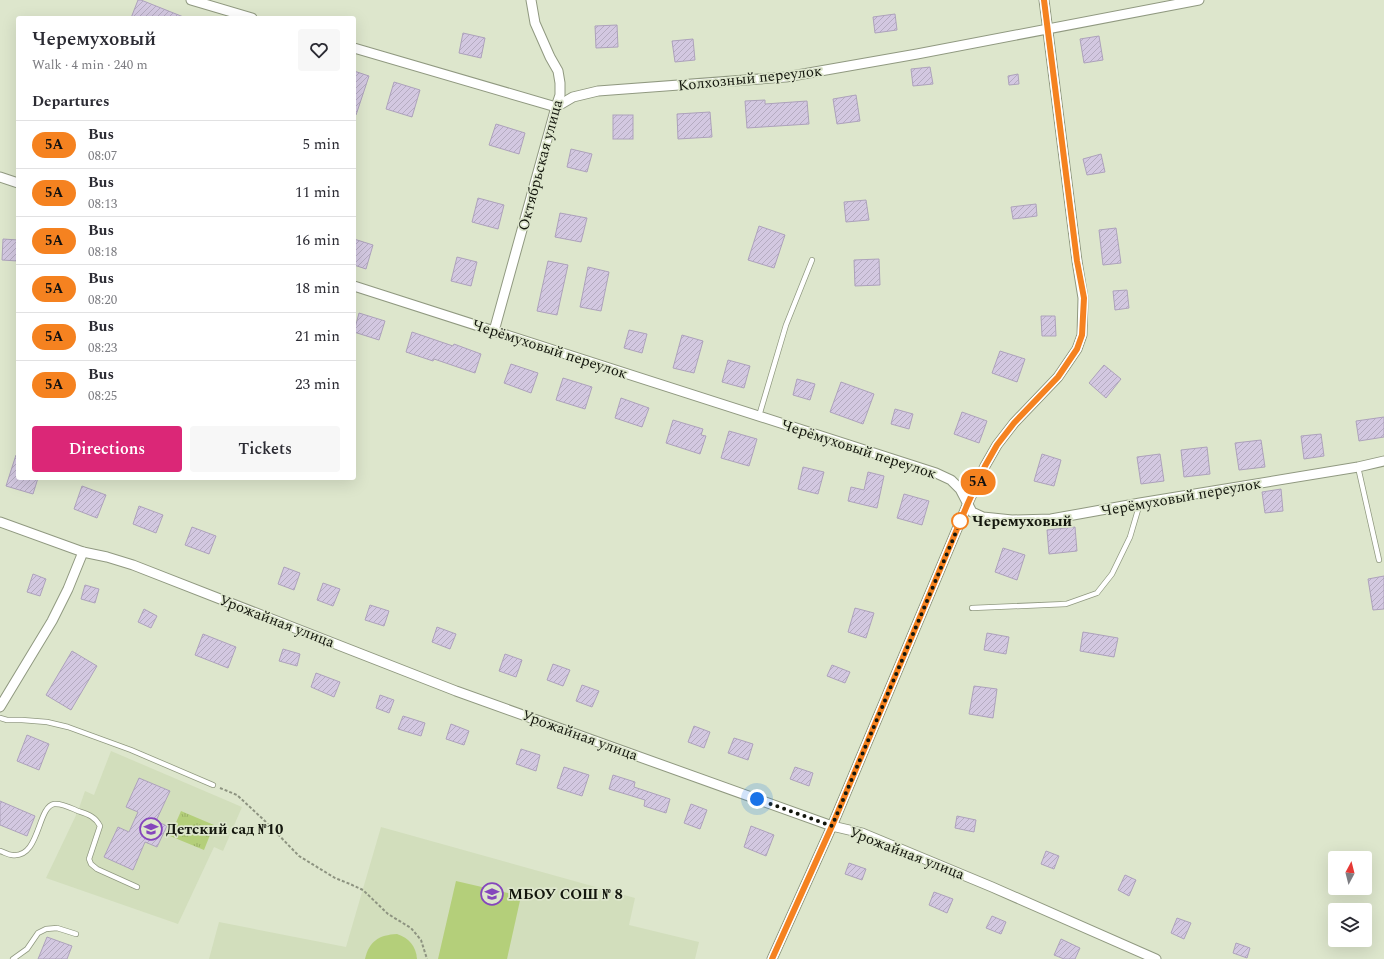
<!DOCTYPE html>
<html lang="en">
<head>
<meta charset="utf-8">
<style>
  :root { --surface:#fff; --page:#f7f7f7; --text:#2b2b33; --muted:#7c7c81; --line:#e1e1e2; --accent:#db2777 }
  body { margin:0; font-family:Spectral,serif; background:var(--page); color:var(--text); height:100vh; display:flex; flex-direction:column; font-size:15px; white-space:nowrap }
  * { box-sizing:border-box; margin:0 }
  p { font-size:13px; color:var(--muted) }
  .icon { flex:none; width:22px; height:22px; fill:none; stroke:currentColor; stroke-width:2; stroke-linecap:round; stroke-linejoin:round }
  .map { position:relative; flex:1; overflow:hidden }
  .details { position:absolute; left:16px; top:16px; width:340px; height:464px; display:flex; flex-direction:column; background:var(--surface); border-radius:4px; box-shadow:0 4px 16px #0002 }
  .details>* { flex:none }
  .badge { padding:0 8px; border-radius:13px; font-size:14px; line-height:26px }
  .needle { width:26px; rotate:7deg }
  .buttons { position:absolute; left:1328px; top:851px; display:grid; gap:8px }
  .buttons a { display:grid; place-items:center; width:44px; height:44px; border-radius:4px; background:var(--surface); box-shadow:0 4px 16px #0002; font-size:20px }
  .you { position:absolute; width:20px; height:20px; margin:-10px; border:3px solid #fff; border-radius:50%; background:#1a73e8; box-shadow:0 0 0 6px #1a73e833 }
  .map>.badge { position:absolute; translate:-50% -50%; box-shadow:0 0 0 2px #fff }
  h2 { padding:0 16px; font-size:15px; line-height:36px }
  .round { display:grid; place-items:center; flex:none; width:42px; height:42px; border-radius:4px; background:var(--page) }
  .head { display:flex; align-items:center; justify-content:space-between; height:68px; padding:0 16px }
  h1 { font-size:19px; font-weight:600; line-height:30px }
  .button { display:flex; gap:8px; margin-top:auto; padding:8px 16px }
  .button a { flex:1; height:46px; border-radius:4px; background:var(--accent); color:#fff; font-size:16px; font-weight:600; line-height:46px; text-align:center }
  .button a+a { background:var(--page); color:var(--text) }
  ul { padding:0; list-style:none }
  li { display:flex; align-items:center; gap:12px; height:48px; padding:0 16px; border-top:1px solid var(--line) }
  li div { flex:1 }
  li b { display:block; font-size:15px }
  li em { font-style:normal }
  li .badge { min-width:44px; font-weight:700; text-align:center }
  .map>svg:first-child { display:block }
  .built { fill:#d2debc }
  .grass { fill:url(#grass-tufts) }
  .pitch { fill:#b4cf7a }
  .building { fill:url(#building-hatch); stroke:#ada2bb }
  .lines { fill:none; stroke-linecap:round; stroke-linejoin:round }
  .service-casing { stroke:#909980; stroke-width:6 }
  .minor-casing { stroke:#909980; stroke-width:11 }
  .path { stroke:#8d9380; stroke-width:2; stroke-dasharray:3 2; stroke-linecap:butt }
  .service { stroke:#fff; stroke-width:4.5 }
  .minor { stroke:#fff; stroke-width:9 }
  .line-casing { stroke:#fff; stroke-width:9 }
  .line { stroke:#f58220; stroke-width:6 }
  .walk { stroke:#13160d; stroke-width:4; stroke-dasharray:0 7.2 }
  .stop-dot { fill:#fff; stroke:#f58220; stroke-width:2 }
  .labels { text-anchor:middle; stroke-width:3.5; stroke-linejoin:round; paint-order:stroke }
  .street-label { font-size:15px; fill:#13160d; stroke:#dde6cc }
  .stop-label { font-size:15px; font-weight:bold; fill:#13160d; stroke:#dde6cc; text-anchor:start }
  .poi-label { font-size:15px; font-weight:bold; fill:#13160d; stroke:#dde6cc; text-anchor:start }
</style>
</head>
<body>
<div class="map">
<svg width="1384" height="959" viewBox="0 0 1384 959">
  <defs>
    <pattern id="grass-tufts" width="24" height="20" patternUnits="userSpaceOnUse"><rect width="24" height="20" fill="#b4cf7a"/><path d="M3 7l-1-3M5 7V3M7 7l1-3M15 17l-1-3M17 17v-4M19 17l1-3" fill="none" stroke="#9ab168"/></pattern>
    <pattern id="building-hatch" width="6" height="6" patternUnits="userSpaceOnUse"><rect width="6" height="6" fill="#d3c8e1"/><path d="M-1 1l2-2M0 6l6-6M5 7l2-2" fill="none" stroke="#b4abc0"/></pattern>
  </defs>
  <rect width="100%" height="100%" fill="#dde6cc"/>
  <g class="built">
    <polygon points="111,751 242,807 223,851 214,847 178,924 46,878 78,811 85,791 94,795"/>
    <polygon points="381,827 635,898 629,925 699,942 695,959 209,959 219,922 346,947"/>
  </g>
  <polygon class="grass" points="181,811 214,825 204,850 170,836"/>
  <g class="pitch">
    <polygon points="456,881 521,896 507,959 438,959"/>
    <path d="M 397,934 C 409,938 416,946 417,959 L 365,959 C 369,941 379,935 397,934 Z"/>
  </g>
  <g class="building">
    <polygon points="138,0 141,0 186,18 131,18"/>
    <polygon points="895,14 897,30 875,33 873,17"/>
    <polygon points="617,25 618,47 596,48 595,26"/>
    <polygon points="463,33 485,38 481,58 459,53"/>
    <polygon points="1099,36 1103,60 1084,63 1080,39"/>
    <polygon points="693,39 695,60 675,62 672,41"/>
    <polygon points="930,67 933,84 913,86 911,69"/>
    <polygon points="354,71 369,76 356,115 354,115"/>
    <polygon points="1018,74 1019,84 1009,85 1008,76"/>
    <polygon points="394,82 420,90 412,117 386,109"/>
    <polygon points="856,95 860,121 837,124 833,99"/>
    <polygon points="765,100 765,104 807,101 809,124 747,128 745,101"/>
    <polygon points="710,112 712,137 678,139 677,114"/>
    <rect x="613" y="115" width="20" height="24"/>
    <polygon points="496,124 525,133 519,154 489,145"/>
    <polygon points="571,149 592,154 587,172 567,167"/>
    <polygon points="1101,154 1105,172 1087,175 1083,159"/>
    <polygon points="478,198 504,205 498,229 472,222"/>
    <polygon points="866,200 869,220 846,222 844,202"/>
    <polygon points="1036,204 1037,216 1013,219 1011,207"/>
    <polygon points="560,213 587,218 581,242 555,237"/>
    <polygon points="759,226 785,235 774,268 748,260"/>
    <polygon points="1116,228 1121,263 1103,265 1099,230"/>
    <polygon points="3,239 18,240 18,261 2,260"/>
    <polygon points="354,239 373,245 366,269 354,265"/>
    <polygon points="457,257 477,262 471,286 451,281"/>
    <polygon points="879,259 880,285 855,286 854,260"/>
    <polygon points="548,261 568,265 557,315 537,311"/>
    <polygon points="588,267 609,272 601,311 580,307"/>
    <polygon points="1127,290 1129,308 1115,310 1113,291"/>
    <polygon points="359,313 385,321 379,340 354,332"/>
    <polygon points="1041,316 1055,316 1056,336 1042,336"/>
    <polygon points="629,330 647,334 642,353 624,348"/>
    <polygon points="412,332 453,346 454,344 481,354 475,373 434,359 433,361 406,352"/>
    <polygon points="682,335 703,341 694,373 673,368"/>
    <polygon points="1000,351 1025,359 1017,382 992,373"/>
    <polygon points="728,360 750,366 744,388 722,382"/>
    <polygon points="511,364 538,373 531,393 504,383"/>
    <polygon points="1104,365 1121,379 1106,398 1089,383"/>
    <polygon points="563,378 592,387 585,409 556,400"/>
    <polygon points="797,379 815,384 810,400 793,395"/>
    <polygon points="841,382 874,394 863,424 830,412"/>
    <polygon points="621,398 649,408 642,427 615,418"/>
    <polygon points="895,409 913,414 909,429 891,424"/>
    <polygon points="962,412 987,421 979,443 954,434"/>
    <polygon points="1384,417 1384,437 1359,441 1356,421"/>
    <polygon points="673,420 703,429 701,435 706,436 700,454 666,443"/>
    <polygon points="729,431 757,439 749,466 721,458"/>
    <polygon points="1321,434 1324,456 1304,459 1301,436"/>
    <polygon points="1261,440 1265,467 1239,470 1235,443"/>
    <polygon points="1207,447 1210,474 1184,477 1181,450"/>
    <polygon points="1042,454 1061,460 1054,486 1034,481"/>
    <polygon points="1160,454 1164,481 1141,484 1137,457"/>
    <polygon points="16,455 18,455 18,478 38,478 33,494 6,486"/>
    <polygon points="803,467 824,472 818,494 798,489"/>
    <polygon points="868,472 884,476 877,508 848,501 851,487 864,490"/>
    <polygon points="82,486 106,495 97,518 74,509"/>
    <polygon points="1281,489 1283,511 1265,513 1262,492"/>
    <polygon points="904,494 929,501 922,525 897,518"/>
    <polygon points="139,506 163,515 156,533 133,524"/>
    <polygon points="192,527 216,536 209,554 185,545"/>
    <polygon points="1075,527 1077,551 1049,554 1047,530"/>
    <polygon points="1003,548 1025,555 1017,580 995,572"/>
    <polygon points="284,567 300,573 294,590 278,584"/>
    <polygon points="33,574 46,579 40,596 27,592"/>
    <polygon points="1384,576 1384,609 1373,610 1368,579"/>
    <polygon points="323,583 340,589 333,606 317,600"/>
    <polygon points="85,585 99,589 95,603 81,599"/>
    <polygon points="370,605 389,611 384,626 365,620"/>
    <polygon points="855,608 874,613 866,638 848,632"/>
    <polygon points="144,609 157,616 151,628 138,622"/>
    <polygon points="437,627 456,634 450,649 432,642"/>
    <polygon points="1083,632 1118,638 1114,657 1080,651"/>
    <polygon points="987,633 1009,637 1006,654 984,650"/>
    <polygon points="203,634 236,647 228,668 195,655"/>
    <polygon points="283,649 300,654 297,666 279,661"/>
    <polygon points="72,651 97,666 71,710 46,695"/>
    <polygon points="505,654 522,660 516,677 499,671"/>
    <polygon points="553,664 570,670 563,686 547,680"/>
    <polygon points="832,665 850,672 845,683 827,676"/>
    <polygon points="316,673 340,682 334,697 311,687"/>
    <polygon points="582,685 599,691 592,707 576,701"/>
    <polygon points="974,686 997,689 993,718 969,714"/>
    <polygon points="380,695 394,700 389,713 376,708"/>
    <polygon points="403,716 425,723 421,736 398,729"/>
    <polygon points="451,724 469,731 464,745 446,739"/>
    <polygon points="694,726 710,732 704,748 688,742"/>
    <polygon points="27,735 49,744 39,770 17,761"/>
    <polygon points="734,738 753,744 748,760 728,753"/>
    <polygon points="521,749 540,755 536,771 516,764"/>
    <polygon points="564,767 589,775 582,796 557,788"/>
    <polygon points="795,767 813,773 809,786 790,779"/>
    <polygon points="613,775 635,782 634,787 670,799 666,813 644,806 645,800 609,789"/>
    <polygon points="139,778 170,791 156,821 167,826 157,847 145,842 133,870 104,857 118,827 129,832 138,812 126,807"/>
    <polygon points="0,801 35,816 27,836 0,825"/>
    <polygon points="691,804 707,810 700,829 684,823"/>
    <polygon points="957,816 976,820 974,832 955,828"/>
    <polygon points="751,826 774,835 766,856 744,847"/>
    <polygon points="1046,851 1059,856 1054,869 1041,864"/>
    <polygon points="849,863 866,869 862,880 845,874"/>
    <polygon points="1125,875 1136,880 1129,896 1118,890"/>
    <polygon points="934,892 953,899 947,913 929,905"/>
    <polygon points="992,916 1006,922 1001,934 986,928"/>
    <polygon points="1177,918 1191,923 1184,939 1171,933"/>
    <polygon points="47,937 72,946 67,959 38,959"/>
    <polygon points="1061,939 1080,948 1075,959 1064,959 1054,955"/>
    <polygon points="1236,943 1250,948 1247,958 1233,953"/>
  </g>
  <g class="lines">
    <g class="service-casing">
      <g id="service">
        <polyline points="759,416 786,325 812,260"/>
        <polyline points="1358,467 1379,560"/>
        <polyline points="972,608 1066,604 1097,593 1112,574 1130,537 1140,503"/>
        <polyline points="0,718 7,720 22,720 47,722 68,727 131,750 213,785"/>
        <path d="M 0,851 C 4,852 8,855 12,855 C 40,859 37,807 54,804 C 62,803 71,808 78,811 C 87,814 95,816 100,826 L 89,859 L 91,864 L 97,869 L 137,887"/>
        <polyline points="13,959 27,949 38,933 46,929 57,928 76,934"/>
      </g>
    </g>
    <g class="minor-casing">
      <g id="minor">
        <polyline points="191,0 252,18"/>
        <polyline points="354,48 556,107 573,97 598,91 786,77 917,54 1199,0"/>
        <polyline points="0,177 18,183"/>
        <polyline points="354,286 936,473 951,480 960,489 972,512 983,517 1012,520 1051,519 1140,503 1358,467 1384,461"/>
        <polyline points="494,331 556,107 560,95 560,83 558,71 550,57 535,23 531,0"/>
        <polyline points="0,522 83,552 107,557 133,565 456,691 832,826 862,833 992,887 1156,959"/>
        <polyline points="0,707 52,621 68,589 83,552"/>
        <polyline points="772,959 832,826 968,503 985,466 997,445 1014,423 1058,377 1077,349 1082,335 1083,298 1077,261 1044,0"/>
      </g>
    </g>
    <polyline class="path" points="220,788 237,795 266,822 299,856 335,878 350,884 363,890 388,914 411,928 421,940 427,959"/>
    <use href="#service" class="service"/>
    <use href="#minor" class="minor"/>
  </g>
  <g class="lines">
    <g class="line-casing">
      <polyline id="line" points="772,959 832,826 968,503 985,466 997,445 1014,423 1058,377 1077,349 1082,335 1084,298 1077,261 1044,0"/>
    </g>
    <use href="#line" class="line"/>
    <polyline class="walk" points="757,799 832,826 962,518 960,521"/>
  </g>
  <defs>
    <g id="school-ring" transform="scale(1.15)"><circle r="9.5" fill="#dde6cc" stroke="#8546bc" stroke-width="1.5"/><path d="M0-5L7-2L0 1L-7-2ZM-4 1L0 2.5L4 1V4Q0 6-4 4Z" fill="#8546bc"/></g>
  </defs>
  <g fill-rule="evenodd">
    <use href="#school-ring" x="151" y="829"/>
    <use href="#school-ring" x="492" y="894"/>
  </g>
  <circle class="stop-dot" cx="960" cy="521" r="8"/>
  <g class="labels">
    <g class="street-label">
      <text transform="translate(750 78) rotate(-6)" y="5">Колхозный переулок</text>
      <text transform="translate(540 165) rotate(-75)" y="5">Октябрьская улица</text>
      <text transform="translate(550 349) rotate(18)" y="5">Черёмуховый переулок</text>
      <text transform="translate(859 449) rotate(18)" y="5">Черёмуховый переулок</text>
      <text transform="translate(1181 497) rotate(-10)" y="5">Черёмуховый переулок</text>
      <text transform="translate(277 621) rotate(21)" y="5">Урожайная улица</text>
      <text transform="translate(580 735) rotate(20)" y="5">Урожайная улица</text>
      <text transform="translate(907 853) rotate(21)" y="5">Урожайная улица</text>
    </g>
    <g class="stop-label">
      <text x="972" y="526">Черемуховый</text>
    </g>
    <g class="poi-label">
      <text x="166" y="834">Детский сад №10</text>
      <text x="508" y="899">МБОУ СОШ № 8</text>
    </g>
  </g>
</svg>
<div class="buttons">
<a><svg class="needle" viewBox="-14 -14 28 28"><path d="M0-13l5 13h-10z" fill="#e53935"/><path d="M0 13l5-13h-10z" fill="#7c7c81"/></svg></a>
<a><svg class="icon" aria-label="layers" viewBox="0 0 24 24"><path d="M12 4l9 5-9 5-9-5zM3 14l9 5 9-5"/></svg></a>
</div>
<div class="you" style="left:757px;top:799px"></div>
<b class="badge" style="left:978px;top:482px;background:#f58220;color:#111">5А</b>
<section class="details">
<div class="head"><div><h1>Черемуховый</h1><p>Walk · 4 min · 240 m</p></div><a class="round"><svg class="icon" aria-label="heart" viewBox="0 0 24 24"><path d="M12 20l-8-8c-3-5 5-10 8-4 3-6 11-1 8 4z"/></svg></a></div>
<h2>Departures</h2>
<ul>
<li><span class="badge" style="background:#f58220;color:#111">5А</span><div><b>Bus</b><p>08:07</p></div><em>5 min</em></li>
<li><span class="badge" style="background:#f58220;color:#111">5А</span><div><b>Bus</b><p>08:13</p></div><em>11 min</em></li>
<li><span class="badge" style="background:#f58220;color:#111">5А</span><div><b>Bus</b><p>08:18</p></div><em>16 min</em></li>
<li><span class="badge" style="background:#f58220;color:#111">5А</span><div><b>Bus</b><p>08:20</p></div><em>18 min</em></li>
<li><span class="badge" style="background:#f58220;color:#111">5А</span><div><b>Bus</b><p>08:23</p></div><em>21 min</em></li>
<li><span class="badge" style="background:#f58220;color:#111">5А</span><div><b>Bus</b><p>08:25</p></div><em>23 min</em></li>
</ul>
<div class="button"><a>Directions</a><a>Tickets</a></div>
</section>
</div>
</body>
</html>
